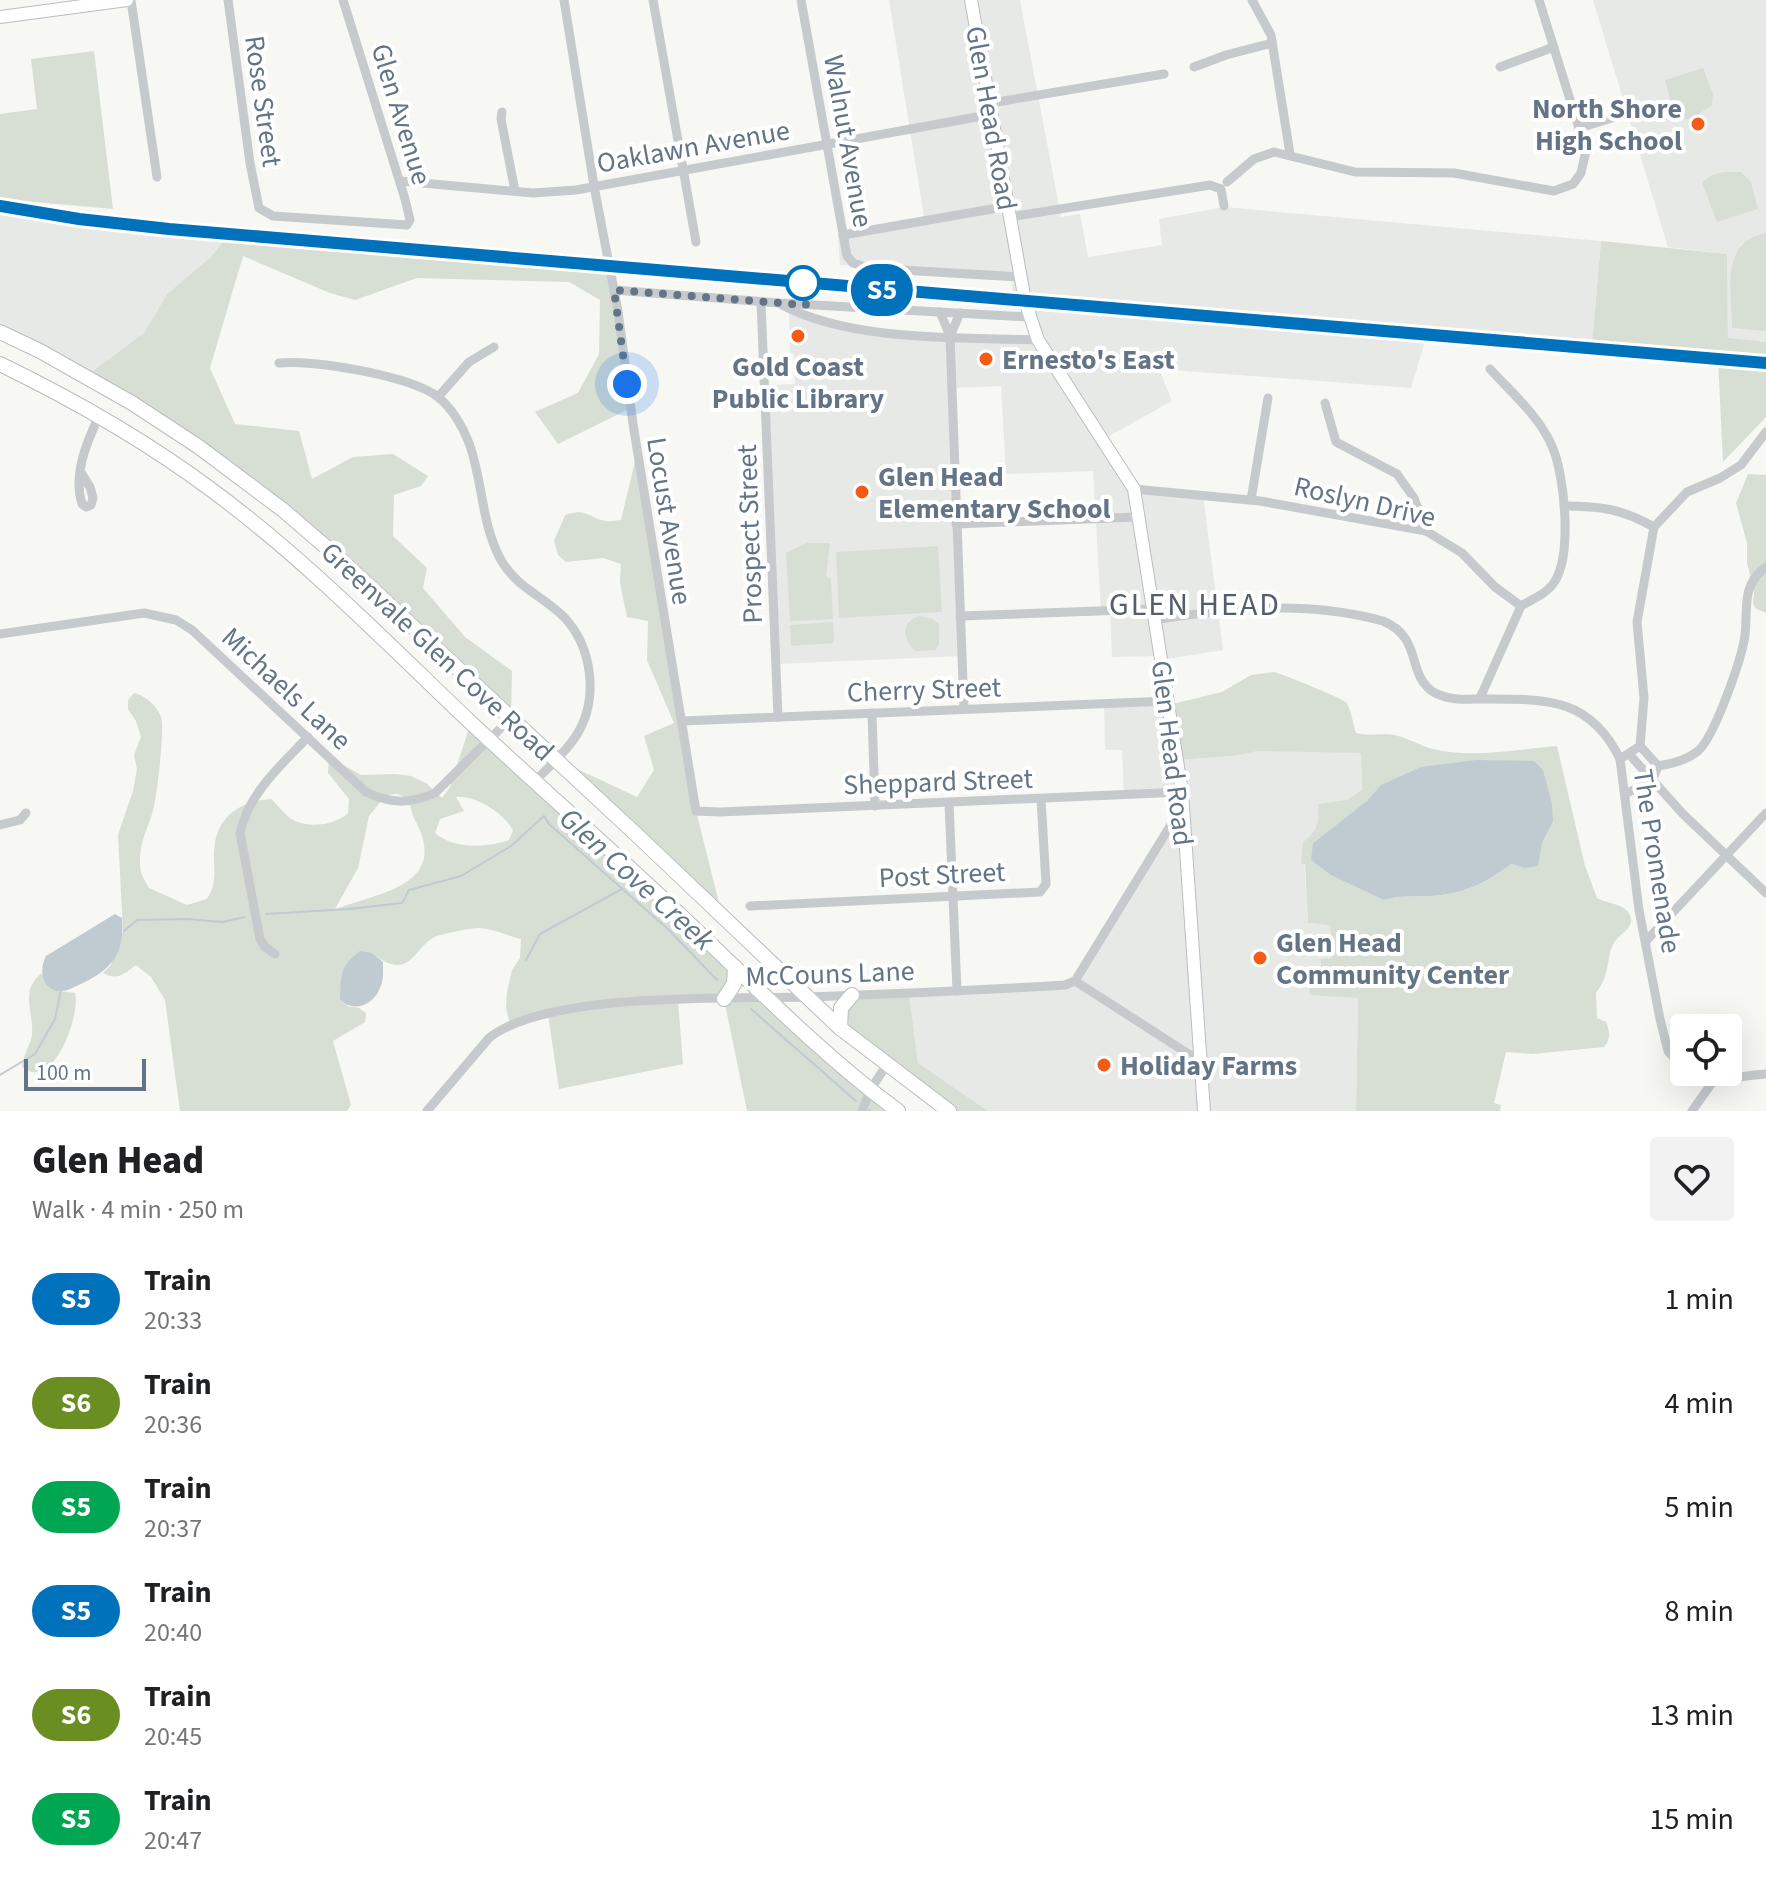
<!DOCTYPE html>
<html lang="en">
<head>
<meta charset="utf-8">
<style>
  :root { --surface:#fff; --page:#f2f2f2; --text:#202124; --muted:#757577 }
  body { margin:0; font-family:"Source Sans 3",sans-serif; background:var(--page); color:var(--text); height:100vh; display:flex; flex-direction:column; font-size:30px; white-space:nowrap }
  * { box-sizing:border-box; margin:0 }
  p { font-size:26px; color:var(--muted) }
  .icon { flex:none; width:44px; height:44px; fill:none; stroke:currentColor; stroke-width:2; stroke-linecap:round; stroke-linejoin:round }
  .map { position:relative; height:1111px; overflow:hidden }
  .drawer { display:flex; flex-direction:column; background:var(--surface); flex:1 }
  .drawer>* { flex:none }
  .badge { padding:0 16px; border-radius:26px; font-size:28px; line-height:52px }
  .tools { position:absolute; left:1670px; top:1014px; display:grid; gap:16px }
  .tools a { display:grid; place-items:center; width:72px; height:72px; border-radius:8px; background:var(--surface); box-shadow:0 8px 32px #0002; font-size:40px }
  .scale { position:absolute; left:24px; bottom:20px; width:122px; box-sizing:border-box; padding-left:8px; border:4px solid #637487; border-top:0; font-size:22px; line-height:28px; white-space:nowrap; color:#637487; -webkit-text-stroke:6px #fff; paint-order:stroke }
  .you { position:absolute; width:40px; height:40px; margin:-20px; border:6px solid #fff; border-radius:50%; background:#1a73e8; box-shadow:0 0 0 12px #1a73e833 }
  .map>.badge { position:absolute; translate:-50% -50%; box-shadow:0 0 0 4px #fff }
  .round { display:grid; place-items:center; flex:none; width:84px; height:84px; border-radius:8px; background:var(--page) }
  .overview { display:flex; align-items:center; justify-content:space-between; height:136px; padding:0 32px }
  h1 { font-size:38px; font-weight:800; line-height:60px }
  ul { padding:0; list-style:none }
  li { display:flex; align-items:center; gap:24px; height:104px; padding:0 32px }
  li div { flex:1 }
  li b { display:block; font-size:30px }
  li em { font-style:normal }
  li .badge { min-width:88px; font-weight:700; text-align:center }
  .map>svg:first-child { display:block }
  .built { fill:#e7e9e7 }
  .green { fill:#d7dfd4; fill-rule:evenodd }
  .water { fill:#c0cbd1 }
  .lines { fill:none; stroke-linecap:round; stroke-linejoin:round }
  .stream { stroke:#c0cbd1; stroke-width:2 }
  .secondary-casing { stroke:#b8bdc2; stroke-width:14 }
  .primary-casing { stroke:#b9bdc1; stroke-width:16 }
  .street { stroke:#c6cacd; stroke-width:9 }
  .secondary { stroke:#fff; stroke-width:12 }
  .primary { stroke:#fff; stroke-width:14 }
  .rail { stroke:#a6abb2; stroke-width:2; stroke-dasharray:12 6; stroke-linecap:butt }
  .line-casing { stroke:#fff; stroke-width:18 }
  .line { stroke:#0072bc; stroke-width:12 }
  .walk { stroke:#637487; stroke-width:8; stroke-dasharray:0 14.4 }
  .poi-dot { fill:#f45b16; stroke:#fff; stroke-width:3 }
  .stop-dot { fill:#fff; stroke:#0072bc; stroke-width:4 }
  .labels { text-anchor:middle; stroke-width:8; stroke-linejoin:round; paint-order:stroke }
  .street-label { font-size:28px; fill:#637487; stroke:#fff }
  .poi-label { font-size:28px; font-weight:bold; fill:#637487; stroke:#fff; text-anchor:start }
  .water-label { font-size:30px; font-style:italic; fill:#5f7783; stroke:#fff }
  .quarter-label { font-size:32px; letter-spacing:2px; fill:#525e6c; stroke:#fff }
</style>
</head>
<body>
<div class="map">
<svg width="1766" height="1111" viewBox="0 0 1766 1111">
  <rect width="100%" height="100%" fill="#f7f7f3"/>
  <g class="built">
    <polygon points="889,0 1020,0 1061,217 1080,214 1088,257 1162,245 1159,219 1224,207 1601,241 1592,344 1012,295 1013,273 840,265 838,235 925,223"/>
    <polygon points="1593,0 1766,0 1766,342 1728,339 1727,254 1668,247"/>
    <polygon points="0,206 79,219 229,234 211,257 167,294 144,333 86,376 0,332"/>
    <polygon points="1025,301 1427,335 1411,388 1159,369 1172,401 1104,439 1134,489 1203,495 1223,650 1161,660 1160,656 1112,657 1110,609 1101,610 1093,471 1006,474 1001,386 954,388 962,656 776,664 764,385 795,384 794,354 790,353 789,309 833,326 1037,340"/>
    <polygon points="1166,702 1177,760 1234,756 1258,751 1361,752 1362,790 1319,825 1315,833 1303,842 1308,923 1330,924 1332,958 1358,997 1356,1111 988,1111 918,1063 909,993 1075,981 1183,805 1182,793 1124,798 1122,750 1105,750 1104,703"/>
  </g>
  <g class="green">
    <polygon points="94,51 113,209 0,199 0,114 37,109 31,59"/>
    <polygon points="1703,68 1713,94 1712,105 1693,118 1676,121 1665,80"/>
    <polygon points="1724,172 1741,172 1751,182 1758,209 1717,222 1702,182 1712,175"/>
    <path d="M 1766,233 L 1766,331 L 1732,328 C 1732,291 1719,242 1766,233 Z"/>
    <polygon points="229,234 610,266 631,408 558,444 535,412 578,393 599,354 600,300 569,282 417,278 355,300 330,293 243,256 210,368 235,424 299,431 312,479 353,457 393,454 428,476 421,486 394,495 393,536 427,568 423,588 465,637 512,671 511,718 283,510 86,376 144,333 167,294 211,257"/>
    <polygon points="1601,241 1727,254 1728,338 1766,342 1766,358 1592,344"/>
    <polygon points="1718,359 1766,363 1766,417 1723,462"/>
    <path d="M 637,453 L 696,811 L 722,915 L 556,759 L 637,797 L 654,770 L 644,736 L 674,723 L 647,660 L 648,621 L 627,617 L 620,583 L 621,564 L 603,558 L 566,562 L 558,555 L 554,541 L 565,515 C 586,507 589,518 606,521 C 611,522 616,520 621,520 Z"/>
    <polygon points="1748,474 1766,475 1766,613 1755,608 1753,603 1754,592 1747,563 1747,543 1736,503"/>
    <polygon points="807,543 830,543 826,576 831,579 833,619 790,621 786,553"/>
    <polygon points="938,546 942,612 839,618 836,552"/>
    <path d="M 920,616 L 932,619 L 939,624 L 939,644 L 936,650 L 915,651 C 902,639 900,621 920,616 Z"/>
    <polygon points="833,622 834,643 791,646 790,625"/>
    <path d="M 1274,672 C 1283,674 1343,699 1346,702 C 1351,709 1353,724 1356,733 C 1370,737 1383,732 1398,736 C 1410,739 1421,746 1433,749 C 1472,759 1517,749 1557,746 L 1585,866 L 1597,898 C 1606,903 1625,904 1630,915 C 1635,928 1622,932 1616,940 C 1605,954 1612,973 1596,993 L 1597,1018 L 1606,1022 C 1610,1032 1611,1039 1604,1047 L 1533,1054 L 1506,1052 L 1494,1103 L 1501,1105 L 1500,1111 L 1356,1111 L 1358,998 L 1310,995 L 1308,975 L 1321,975 L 1321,959 L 1332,958 L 1330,925 L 1308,923 L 1305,864 L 1301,864 L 1303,842 C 1319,830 1319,823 1318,804 L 1347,800 L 1362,790 L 1361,753 L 1258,751 L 1234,756 L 1177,760 L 1168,705 L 1222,692 L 1251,675 ZM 1368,800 L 1553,822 L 1542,843 L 1524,868 L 1511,864 C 1491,881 1468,892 1441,895 C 1421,898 1403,894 1384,900 L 1313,843 Z"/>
    <path d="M 134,693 C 145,695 158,707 161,717 C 165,728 157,797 153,811 C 147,830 139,844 140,865 C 140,873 145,881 149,888 L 187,905 L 207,899 C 220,879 211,865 215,843 C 220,813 244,801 271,799 C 278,805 283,813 290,818 C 306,829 334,826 348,813 L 349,799 L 328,773 L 329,757 L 361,775 L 395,774 L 411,776 L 426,783 L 442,798 L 450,787 L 471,722 L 735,967 L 725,998 L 766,997 L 895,1111 L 747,1111 L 724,999 L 678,1001 L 683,1064 L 559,1089 L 548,1014 L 510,1024 L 506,1008 L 507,992 L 512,970 L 520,958 L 521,939 C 508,936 491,928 478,928 C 469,928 449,933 440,935 C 414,941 413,986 372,953 L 347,1006 L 359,1008 L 366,1013 L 365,1022 L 333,1041 L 351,1105 L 347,1111 L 180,1111 L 165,1000 L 151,977 L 136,965 C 124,974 118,981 103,973 L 111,965 L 123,931 L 118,835 L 133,791 L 137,769 L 134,755 L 141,737 L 136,721 L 128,709 L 128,700 ZM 398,794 L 408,799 C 411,806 412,816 416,822 C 449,885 379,893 335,909 L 358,868 L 369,816 L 386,795 ZM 456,797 C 476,795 503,813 513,830 L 509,840 C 487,848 453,849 435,833 L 440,819 L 464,811 Z"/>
    <path d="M 42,973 L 44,980 L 60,991 L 75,993 C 81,1015 53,1093 22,1067 C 23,1055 30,1046 32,1035 C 34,1011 19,991 42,973 Z"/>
    <polygon points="909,993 918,1063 988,1111 949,1111 886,1066 840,1018 849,995"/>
  </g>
  <g class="water">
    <path d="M 1476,760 L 1534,761 L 1543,770 L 1552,804 L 1553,822 L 1542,843 L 1538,866 L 1524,868 L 1511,864 C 1490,881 1468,892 1441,895 C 1421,898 1403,894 1384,900 L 1331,875 L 1311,860 L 1313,843 L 1368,800 L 1381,785 L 1421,767 Z"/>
    <path d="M 115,914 L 122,918 C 125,953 112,969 83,983 C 75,986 68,992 59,991 C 41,989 39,969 46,956 Z"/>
    <path d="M 360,951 L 372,953 L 383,962 C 383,971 384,980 380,988 C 373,1006 353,1013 340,999 C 341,975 340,966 360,951 Z"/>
  </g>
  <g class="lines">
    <g class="stream">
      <polyline points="266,914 349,909 402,903 409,890 461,876 511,846 544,816 549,824 670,931 717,980"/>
      <polyline points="124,931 137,920 188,919 222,922 245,917"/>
      <polyline points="526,960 540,934 622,889"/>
      <polyline points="751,1009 856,1101"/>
      <polyline points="0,1075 35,1054 55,1019 61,990"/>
      <polyline points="869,1110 870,1111"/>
    </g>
    <g class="secondary-casing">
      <g id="secondary">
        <polyline points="971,0 1025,301 1038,340 1134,489 1182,792 1204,1111"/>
        <polyline points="0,17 127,0"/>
      </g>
    </g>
    <g class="primary-casing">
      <g id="primary">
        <polyline points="0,332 40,351 132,403 199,447 283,510 341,560 640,838 840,1028 949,1111"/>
        <path d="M 0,364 C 72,399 149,443 213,491 C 305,559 386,642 469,721 C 544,791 622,859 696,930 C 761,992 825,1057 898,1111"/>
        <polyline points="724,999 734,984 735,967"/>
        <polyline points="840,1028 841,1008 852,995"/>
      </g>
    </g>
    <g class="street">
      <polyline points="131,0 157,177"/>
      <polyline points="228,0 250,163 259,208 273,216 407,225 410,220 405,199 343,0"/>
      <polyline points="564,0 594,186 618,311 633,424 696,811 720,812 1182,792"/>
      <polyline points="653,0 696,242"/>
      <polyline points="801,0 847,256 853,263 868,268 1020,277"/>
      <polyline points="1252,0 1271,35 1290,154"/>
      <polyline points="1194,67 1226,55 1272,43"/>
      <polyline points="1500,67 1554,47"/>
      <polyline points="991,103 1164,74"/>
      <polyline points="502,112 501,119 515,191"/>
      <polyline points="1579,128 1622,115"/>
      <polyline points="400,181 533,193 576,190 993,114"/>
      <polyline points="1227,182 1254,159 1274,152 1355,172 1454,173 1554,191 1573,184 1581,173 1586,151 1539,0"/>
      <polyline points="1010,217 1210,185 1221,189 1224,206"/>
      <polyline points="843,235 1009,206"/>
      <polyline points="614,290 779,303 1029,317"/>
      <polyline points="761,302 778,717"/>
      <path d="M 782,305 C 853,342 958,337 1038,340"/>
      <polyline points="940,312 950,336"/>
      <polyline points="960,313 950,336 964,709"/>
      <path d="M 279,363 C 313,359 411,376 438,397 C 452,408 463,427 469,443 C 483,481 481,524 501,560 C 516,587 543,596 564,617 C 593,648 599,700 576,736 C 565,753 549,767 535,781"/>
      <path d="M 1490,369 C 1512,393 1539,416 1552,446 C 1565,476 1572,553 1555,581 C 1548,593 1533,599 1521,606"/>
      <polyline points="438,397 469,362 494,347"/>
      <polyline points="1325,403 1336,442 1397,474 1414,498 1426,531"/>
      <path d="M 80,471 L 90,487 L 93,498 L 91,505 L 86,507 L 82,504 C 73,475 86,444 98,418"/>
      <polyline points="1134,489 1260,501 1426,531 1462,553 1495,587 1521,606"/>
      <polyline points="1251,500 1268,398"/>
      <path d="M 1564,506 C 1601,506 1622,509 1654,527"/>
      <polyline points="956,524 1138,517"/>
      <polyline points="960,616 1152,609"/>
      <path d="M 1154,620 C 1231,608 1306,600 1383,621 C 1424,638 1405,675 1435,693 C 1451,701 1467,699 1484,699 C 1546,699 1590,697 1620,759"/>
      <path d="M 0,634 L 144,613 L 176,620 L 192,630 L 366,792 C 391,804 410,804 435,793 L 511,718"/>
      <polyline points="1480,698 1521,606"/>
      <polyline points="872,713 875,806"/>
      <polyline points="682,721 1168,701"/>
      <polyline points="1629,754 1683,814 1766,893"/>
      <path d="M 1658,766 C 1672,764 1687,760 1698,751 C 1715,736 1742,658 1745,635 C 1748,608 1741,585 1766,567"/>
      <polyline points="1625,794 1652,781 1658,766 1640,746"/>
      <polyline points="949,803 957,991"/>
      <polyline points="0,825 20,820 26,813"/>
      <polyline points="750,906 1040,892 1046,884 1041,799"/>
      <polyline points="1646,941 1766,813"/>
      <path d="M 275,954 L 265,947 L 260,939 L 240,833 C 249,793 280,766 308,737"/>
      <polyline points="1075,981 1183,805"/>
      <polyline points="1075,981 1201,1062"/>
      <polyline points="1684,1069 1668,1051 1660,1019 1639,910 1620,759 1640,746 1644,698 1637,622 1654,527 1687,492 1720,478 1741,465 1766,432"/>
      <path d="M 1688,1072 C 1713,1084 1739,1076 1766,1074"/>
      <path d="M 427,1111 L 489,1038 C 548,991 733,999 810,997 C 895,994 980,990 1065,985 L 1075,981"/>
      <polyline points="862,1111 870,1090 886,1066"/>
      <polyline points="1692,1111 1714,1080"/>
    </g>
    <use href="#secondary" class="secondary"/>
    <use href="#primary" class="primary"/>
    <polyline class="rail" points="0,201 80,214 169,224 1766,358"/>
  </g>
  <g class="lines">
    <g class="line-casing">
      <polyline id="line" points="0,206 79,219 169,229 1766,363"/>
    </g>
    <use href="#line" class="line"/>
    <polyline class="walk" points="627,384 614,290 806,305 803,283"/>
  </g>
  <g class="poi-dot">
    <circle cx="1698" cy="124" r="8"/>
    <circle cx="798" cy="336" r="8"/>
    <circle cx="986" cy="359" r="8"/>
    <circle cx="862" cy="492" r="8"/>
    <circle cx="1260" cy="958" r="8"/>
    <circle cx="1104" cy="1065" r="8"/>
  </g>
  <circle class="stop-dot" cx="803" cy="283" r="16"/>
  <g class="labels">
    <g class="street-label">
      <text transform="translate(264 101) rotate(82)" y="10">Rose Street</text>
      <text transform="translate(402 114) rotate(73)" y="10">Glen Avenue</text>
      <text transform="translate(992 118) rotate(80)" y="10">Glen Head Road</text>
      <text transform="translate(849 141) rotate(80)" y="10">Walnut Avenue</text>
      <text transform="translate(693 146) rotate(-10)" y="10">Oaklawn Avenue</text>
      <text transform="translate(1365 501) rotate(13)" y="10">Roslyn Drive</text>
      <text transform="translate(670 521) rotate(81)" y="10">Locust Avenue</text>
      <text transform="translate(749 534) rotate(-92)" y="10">Prospect Street</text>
      <text transform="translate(438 651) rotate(43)" y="10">Greenvale Glen Cove Road</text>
      <text transform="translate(287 688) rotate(43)" y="10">Michaels Lane</text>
      <text transform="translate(924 689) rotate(-2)" y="10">Cherry Street</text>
      <text transform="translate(1173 753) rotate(83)" y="10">Glen Head Road</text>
      <text transform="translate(938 781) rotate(-2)" y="10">Sheppard Street</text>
      <text transform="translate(1658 861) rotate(81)" y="10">The Promenade</text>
      <text transform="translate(942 874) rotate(-3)" y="10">Post Street</text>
      <text transform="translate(830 973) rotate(-2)" y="10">McCouns Lane</text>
    </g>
    <g class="poi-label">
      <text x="1682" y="118" text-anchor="end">North Shore<tspan x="1682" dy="32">High School</tspan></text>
      <text x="1002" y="369">Ernesto's East</text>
      <text x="798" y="376" text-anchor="middle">Gold Coast<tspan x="798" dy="32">Public Library</tspan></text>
      <text x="878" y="486">Glen Head<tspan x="878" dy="32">Elementary School</tspan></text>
      <text x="1276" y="952">Glen Head<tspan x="1276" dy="32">Community Center</tspan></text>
      <text x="1120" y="1075">Holiday Farms</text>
    </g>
    <g class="water-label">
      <text transform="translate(637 879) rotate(42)" y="10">Glen Cove Creek</text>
    </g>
    <g class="quarter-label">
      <text x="1195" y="615">GLEN HEAD</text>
    </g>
  </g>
</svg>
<div class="tools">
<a><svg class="icon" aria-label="locate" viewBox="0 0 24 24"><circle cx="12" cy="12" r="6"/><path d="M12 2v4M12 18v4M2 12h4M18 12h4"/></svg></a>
</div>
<div class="scale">100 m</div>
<div class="you" style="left:627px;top:384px"></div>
<b class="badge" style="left:882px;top:290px;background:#0072bc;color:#fff">S5</b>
</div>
<section class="drawer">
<div class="overview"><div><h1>Glen Head</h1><p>Walk · 4 min · 250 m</p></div><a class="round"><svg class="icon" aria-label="heart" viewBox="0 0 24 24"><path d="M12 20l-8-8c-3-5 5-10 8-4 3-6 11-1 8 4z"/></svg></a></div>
<ul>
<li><span class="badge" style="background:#0072bc;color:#fff">S5</span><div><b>Train</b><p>20:33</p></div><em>1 min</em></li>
<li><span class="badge" style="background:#6b8e23;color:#fff">S6</span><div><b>Train</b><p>20:36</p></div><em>4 min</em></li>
<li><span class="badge" style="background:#00a651;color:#fff">S5</span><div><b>Train</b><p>20:37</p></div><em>5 min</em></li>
<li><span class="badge" style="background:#0072bc;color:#fff">S5</span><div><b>Train</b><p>20:40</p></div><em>8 min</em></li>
<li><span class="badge" style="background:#6b8e23;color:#fff">S6</span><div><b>Train</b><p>20:45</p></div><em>13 min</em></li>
<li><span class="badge" style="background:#00a651;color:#fff">S5</span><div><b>Train</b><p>20:47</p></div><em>15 min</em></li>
</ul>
</section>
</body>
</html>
